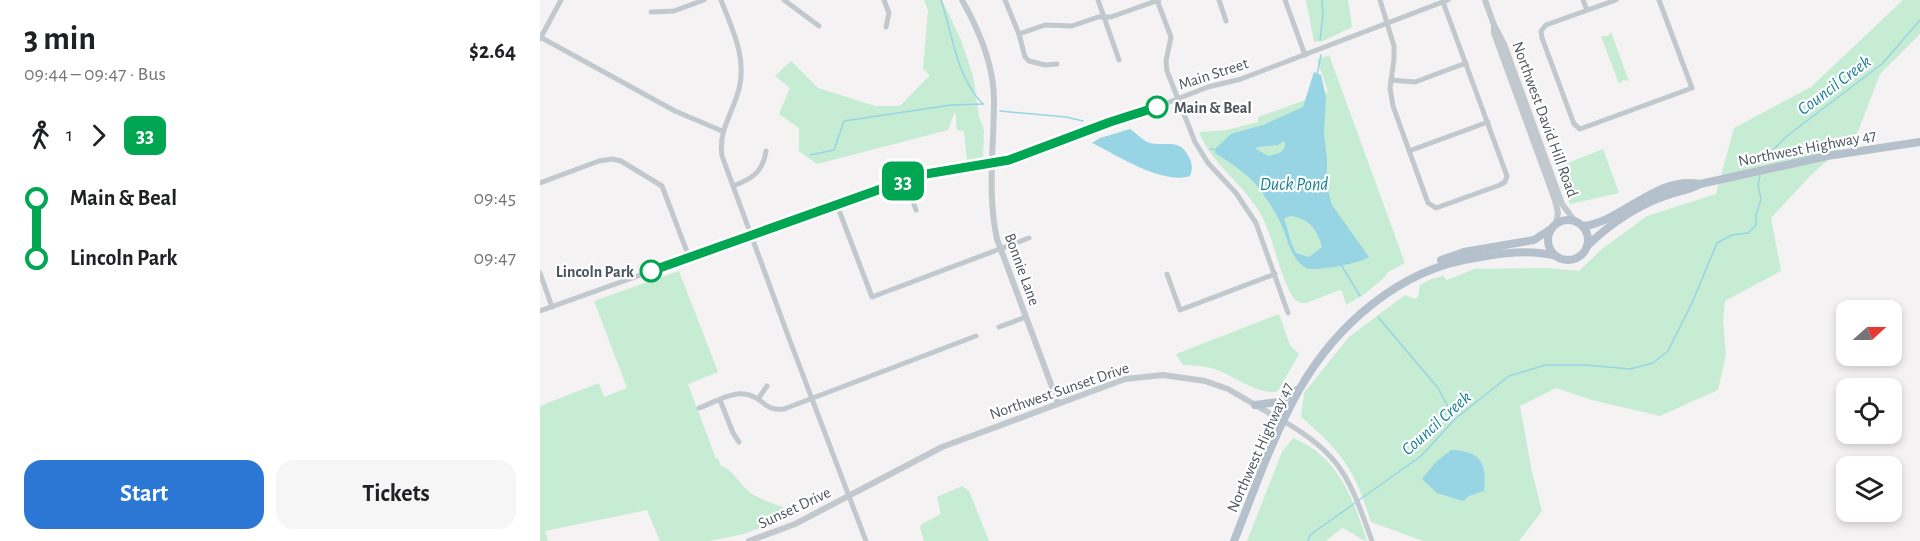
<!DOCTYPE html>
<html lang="en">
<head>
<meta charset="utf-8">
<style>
  :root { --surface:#fff; --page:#f6f6f6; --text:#202124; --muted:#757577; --accent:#2c77d4 }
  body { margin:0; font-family:"Alegreya Sans",sans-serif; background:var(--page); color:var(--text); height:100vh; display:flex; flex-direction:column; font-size:22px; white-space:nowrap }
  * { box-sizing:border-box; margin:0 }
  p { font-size:20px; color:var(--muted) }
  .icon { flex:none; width:33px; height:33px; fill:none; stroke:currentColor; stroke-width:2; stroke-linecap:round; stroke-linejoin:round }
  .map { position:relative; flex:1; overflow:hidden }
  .details { display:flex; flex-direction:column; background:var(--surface); width:540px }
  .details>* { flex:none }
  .badge { padding:0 12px; border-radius:9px; font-size:21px; line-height:39px }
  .needle { width:39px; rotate:69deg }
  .tools { position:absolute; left:1296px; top:300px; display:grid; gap:12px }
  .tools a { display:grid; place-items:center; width:66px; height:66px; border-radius:12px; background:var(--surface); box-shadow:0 3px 9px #0003; font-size:30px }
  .map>.badge { position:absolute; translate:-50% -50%; box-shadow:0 0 0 3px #fff }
  .legs { display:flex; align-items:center; gap:9px; height:66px; padding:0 24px; font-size:20px }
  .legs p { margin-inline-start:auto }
  .headline { display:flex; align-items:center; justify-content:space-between; height:102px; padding:0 24px }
  h1 { font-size:33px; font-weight:700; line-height:45px }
  .primary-button { display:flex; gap:12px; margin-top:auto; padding:12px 24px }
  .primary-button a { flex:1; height:69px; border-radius:18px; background:var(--accent); color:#fff; font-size:24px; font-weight:700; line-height:69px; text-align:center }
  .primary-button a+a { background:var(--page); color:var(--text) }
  ul { padding:0 24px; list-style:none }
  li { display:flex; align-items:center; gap:21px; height:60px; font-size:22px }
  li i { display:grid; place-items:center; width:9px; height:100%; margin:0 8px; background:currentColor }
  li i::after { content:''; width:15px; height:15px; margin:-8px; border:4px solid; border-radius:50%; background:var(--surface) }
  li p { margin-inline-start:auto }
  li:first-child i { background:linear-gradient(#0000 50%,currentColor 0) }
  li:last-child i { background:linear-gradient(currentColor 50%,#0000 0) }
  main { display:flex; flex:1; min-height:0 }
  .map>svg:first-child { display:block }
  .green { fill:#c6ecd4 }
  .water { fill:#97d5e5; fill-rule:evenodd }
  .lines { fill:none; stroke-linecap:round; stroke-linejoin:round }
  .stream { stroke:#97d5e5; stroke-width:1.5 }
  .minor { stroke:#c1c9cf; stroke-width:5 }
  .tertiary { stroke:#c1c9cf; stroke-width:6 }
  .primary { stroke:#b4c1cd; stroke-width:8 }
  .line-1-casing { stroke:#fff; stroke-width:14 }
  .line-1 { stroke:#00a651; stroke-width:9 }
  .stop-1-dot { fill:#fff; stroke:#00a651; stroke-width:3 }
  .labels { text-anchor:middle; stroke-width:4.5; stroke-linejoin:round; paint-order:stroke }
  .street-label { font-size:16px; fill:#4b555e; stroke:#fff }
  .stop-label { font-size:16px; font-weight:bold; fill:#4b555e; stroke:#fff; text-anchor:start }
  .water-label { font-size:18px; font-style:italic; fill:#1a809a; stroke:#fff }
</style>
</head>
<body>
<main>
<section class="details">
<div class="headline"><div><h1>3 min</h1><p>09:44 – 09:47 · Bus</p></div><b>$2.64</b></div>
<div class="legs"><svg class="icon" aria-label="walk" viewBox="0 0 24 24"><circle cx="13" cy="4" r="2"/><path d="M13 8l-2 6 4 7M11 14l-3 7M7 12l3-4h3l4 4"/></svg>1<svg class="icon" aria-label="forward" viewBox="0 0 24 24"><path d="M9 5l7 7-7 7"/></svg><b class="badge" style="background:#00a651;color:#fff">33</b></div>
<ul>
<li><i style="color:#00a651"></i><b>Main &amp; Beal</b><p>09:45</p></li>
<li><i style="color:#00a651"></i><b>Lincoln Park</b><p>09:47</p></li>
</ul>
<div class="primary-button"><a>Start</a><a>Tickets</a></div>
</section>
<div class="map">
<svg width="1380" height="541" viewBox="0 0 1380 541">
  <rect width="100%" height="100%" fill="#f4f2f2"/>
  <g class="green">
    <polygon points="384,0 402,0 421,40 433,76 439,116 444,130 443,158 427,160 424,131 417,130 415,111 408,130 277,164 259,151 259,128 239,114 250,88 235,76 251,61 278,88 335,106 360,106 390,75 383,69 388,10"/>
    <polygon points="766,0 808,0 812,27 783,41 774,42"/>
    <path d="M 1363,0 L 1380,0 L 1380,34 L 1340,74 L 1317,134 L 1271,175 L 1231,218 L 1241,271 L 1185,301 L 1183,321 L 1186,355 L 1178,390 L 1120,416 L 1052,400 L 1016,388 L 980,406 L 992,472 L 1002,511 L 979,541 L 883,541 L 831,522 C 815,470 802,452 761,417 L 764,393 L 809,337 L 865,295 L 874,299 L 878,297 L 880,285 L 891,279 L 903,276 L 907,280 L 934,269 L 1008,268 L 1039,271 L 1062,249 L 1107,216 L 1176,194 L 1194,128 L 1271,87 Z"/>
    <polygon points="1071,32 1089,81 1084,80 1079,84 1061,36 1068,36"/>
    <path d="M 789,55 L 865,263 L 846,273 L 847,275 L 826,293 L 806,305 L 802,291 L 800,290 L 766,303 L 761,303 L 754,299 C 738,273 735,240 720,213 C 702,182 673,166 659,132 L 687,130 L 718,122 L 718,117 L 788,92 L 777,60 Z"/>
    <polygon points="1063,149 1079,193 1030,204 1018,167"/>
    <path d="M 139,271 L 178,372 L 148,384 L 176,459 L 178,458 L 181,466 C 192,469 197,480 205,488 C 214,498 230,502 243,507 L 248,517 L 204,534 L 169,541 L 120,541 L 107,510 L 5,531 L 8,541 L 0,541 L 0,406 L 59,383 L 64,397 L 87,388 L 54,301 Z"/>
    <path d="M 739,314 L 750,345 L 759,354 L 738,391 C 719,397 691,373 671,368 C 662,366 652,365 643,365 L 636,354 Z"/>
    <path d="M 753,438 C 798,456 813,498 827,541 C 821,541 810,530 802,528 L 786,541 L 707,541 L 742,452 Z"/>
    <polygon points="422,486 429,491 449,541 384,541 380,527 382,524 401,514 397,497"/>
  </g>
  <g class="water">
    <path d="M 774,72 L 781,75 L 786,97 L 784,133 L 787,160 L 787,186 L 792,205 L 829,257 C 822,263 774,272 766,268 C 750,259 748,238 741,224 C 736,213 728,201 721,191 C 710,175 692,164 675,153 L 676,148 L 691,134 L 723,125 L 763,107 ZM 743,142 L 745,142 C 746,153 737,154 728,156 L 716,149 L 717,147 L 738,145 ZM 751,216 C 769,218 778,231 782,247 L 769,257 L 756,253 L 752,245 L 744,218 Z"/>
    <path d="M 590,129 C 596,133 603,141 610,143 C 626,147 639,137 649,157 C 652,163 653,169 650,176 C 622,185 577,155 552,143 L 560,138 Z"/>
    <path d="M 911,450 C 941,451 947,463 944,491 L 929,496 L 923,501 L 897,493 L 882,479 L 896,462 Z"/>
  </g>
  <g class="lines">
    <g class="stream">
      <path d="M 401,0 C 413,35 416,77 443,104"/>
      <polyline points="780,40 783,14 782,0"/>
      <polyline points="777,75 781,55"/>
      <polyline points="460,111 526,117 543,121"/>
      <polyline points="670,149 677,150"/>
      <polyline points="270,155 294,150 304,121 411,105 443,104"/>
      <polyline points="1218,165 1247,136 1343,63 1380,20"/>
      <polyline points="800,263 820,296"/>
      <polyline points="838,317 898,388 914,418"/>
      <polyline points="819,500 881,456 915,419 969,376 1005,365 1046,365 1090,369 1113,363 1128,351 1152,303 1177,243 1192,235 1208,233 1216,225 1216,215 1221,199 1218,185 1220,175"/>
      <polyline points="768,541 770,535 815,503"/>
    </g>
    <g class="minor">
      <path d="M 181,0 C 192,29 207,57 199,89 C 193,113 178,130 182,156 L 250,341 L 326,541"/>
      <polyline points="244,0 279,26"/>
      <polyline points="344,0 349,13 346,27"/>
      <polyline points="465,0 479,34 485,57 489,61 505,65 517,64"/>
      <polyline points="558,0 579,60"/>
      <polyline points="617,0 631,37 626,61 627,71 655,142 668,163 696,193 716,223 748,313"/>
      <polyline points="679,0 686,21"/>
      <polyline points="745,0 765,55"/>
      <polyline points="840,0 854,46 854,59 850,88 853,106 888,203 896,208 960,185 965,182 967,176 903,2"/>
      <polyline points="1043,0 1047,10"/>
      <polyline points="1076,0 1006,25 1001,31 1002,38 1034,124 1040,129 1152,88 1119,0"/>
      <polyline points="111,12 134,11 164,0"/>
      <polyline points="479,34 505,25 532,26 558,17 571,17 619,0"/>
      <polyline points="0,37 135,111 182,131"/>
      <polyline points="0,39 21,0"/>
      <polyline points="851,80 875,82 926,63"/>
      <polyline points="869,151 948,122"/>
      <polyline points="365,180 376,210"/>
      <polyline points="0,183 59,161 72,159 81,161 122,186 149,257"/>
      <path d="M 193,186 C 212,179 223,172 226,151"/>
      <polyline points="297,205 332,297 489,238"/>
      <polyline points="0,273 12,307"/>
      <polyline points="627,274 640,310 735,274"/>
      <polyline points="0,311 380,175 469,160 570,122 596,115 668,87 701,79 908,0"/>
      <polyline points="459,327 486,317"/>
      <polyline points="218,399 227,386"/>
      <polyline points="180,400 193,433 199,442"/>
      <path d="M 159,408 C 173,403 190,392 205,394 C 223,396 224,412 244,409 L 436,336"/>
      <path d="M 743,421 C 802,454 810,480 832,541"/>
    </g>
    <g class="tertiary">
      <path d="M 422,0 C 439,30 454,66 454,100 C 454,145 447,195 457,239 L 518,403"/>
      <polyline points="945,0 954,25 964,44 1022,204 1034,220"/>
      <polyline points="954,26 954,33 1015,200 1018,213 1016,223"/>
      <polyline points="209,541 255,524 402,447 585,379 623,375 665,381 688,389 743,421"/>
    </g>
    <g class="primary">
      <circle cx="1028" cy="240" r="20"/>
      <path d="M 1043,226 C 1082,222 1117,175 1160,184"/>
      <path d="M 1047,246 C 1070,224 1098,205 1128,195 C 1139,191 1150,190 1160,184 L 1287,156 L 1380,142"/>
      <polyline points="901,260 924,252 994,240 1011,229"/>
      <polyline points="715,405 738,402 757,390"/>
      <path d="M 694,541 C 714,491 732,438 759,390 C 796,325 860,269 935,258 C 961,253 990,249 1016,256"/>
    </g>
  </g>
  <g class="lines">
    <g class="line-1-casing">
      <polyline id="line-1" points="111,271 380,175 469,160 570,122 617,107"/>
    </g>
    <use href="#line-1" class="line-1"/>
  </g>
  <g class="stop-1-dot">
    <circle cx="617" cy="107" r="10"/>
    <circle cx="111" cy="271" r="10"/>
  </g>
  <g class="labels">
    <g class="street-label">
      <text transform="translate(673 73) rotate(-18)" y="6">Main Street</text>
      <text transform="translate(1006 119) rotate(70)" y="6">Northwest David Hill Road</text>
      <text transform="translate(1267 147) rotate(-11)" y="6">Northwest Highway 47</text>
      <text transform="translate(483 269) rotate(70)" y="6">Bonnie Lane</text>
      <text transform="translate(519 390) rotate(-19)" y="6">Northwest Sunset Drive</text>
      <text transform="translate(719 447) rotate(-66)" y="6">Northwest Highway 47</text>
      <text transform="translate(254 507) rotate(-25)" y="6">Sunset Drive</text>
    </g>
    <g class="stop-label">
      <text x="634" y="113">Main &amp; Beal</text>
      <text x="94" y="277" text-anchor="end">Lincoln Park</text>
    </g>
    <g class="water-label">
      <text transform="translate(1294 85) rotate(-37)" y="6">Council Creek</text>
      <text x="754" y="190">Duck Pond</text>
      <text transform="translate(896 423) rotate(-42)" y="6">Council Creek</text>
    </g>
  </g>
</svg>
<div class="tools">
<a><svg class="needle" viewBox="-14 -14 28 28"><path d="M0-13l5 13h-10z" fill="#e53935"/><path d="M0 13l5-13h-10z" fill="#757577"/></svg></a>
<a><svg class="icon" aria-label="locate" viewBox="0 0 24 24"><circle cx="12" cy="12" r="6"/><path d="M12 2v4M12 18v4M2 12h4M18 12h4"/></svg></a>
<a><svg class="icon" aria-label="layers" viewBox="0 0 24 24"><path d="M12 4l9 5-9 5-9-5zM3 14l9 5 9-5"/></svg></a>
</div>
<b class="badge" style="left:363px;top:181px;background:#00a651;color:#fff">33</b>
</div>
</main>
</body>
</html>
